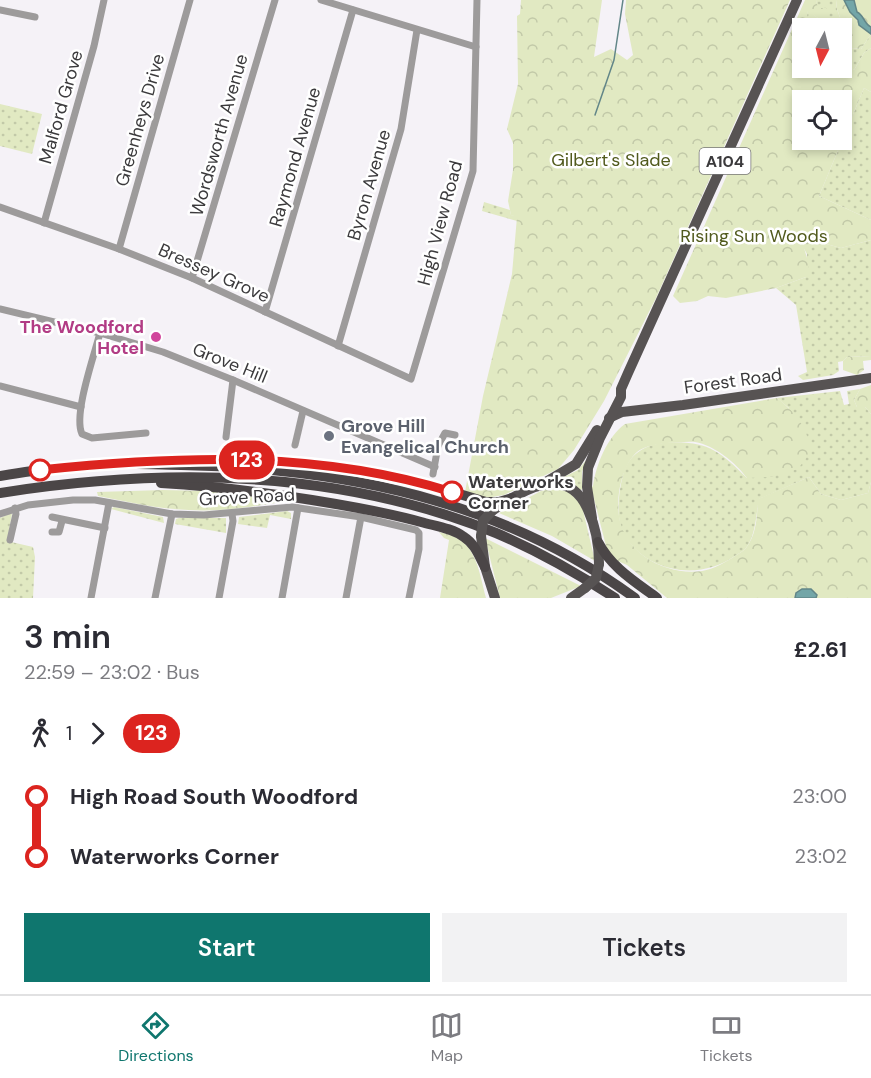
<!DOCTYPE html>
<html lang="en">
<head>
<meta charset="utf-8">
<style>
  :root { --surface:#fff; --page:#f2f2f3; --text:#2b2b33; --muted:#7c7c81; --line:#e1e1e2; --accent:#0f766e }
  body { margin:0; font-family:"DM Sans",sans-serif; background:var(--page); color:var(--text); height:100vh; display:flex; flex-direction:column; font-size:22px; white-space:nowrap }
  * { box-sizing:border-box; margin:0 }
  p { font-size:20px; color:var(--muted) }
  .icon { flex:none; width:33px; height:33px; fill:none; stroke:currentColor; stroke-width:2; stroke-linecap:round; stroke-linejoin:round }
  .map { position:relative; height:598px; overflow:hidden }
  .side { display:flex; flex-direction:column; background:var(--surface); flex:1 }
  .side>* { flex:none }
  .badge { padding:0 12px; border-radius:20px; font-size:21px; line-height:39px }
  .needle { width:39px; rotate:187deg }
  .controls { position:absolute; left:792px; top:18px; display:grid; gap:12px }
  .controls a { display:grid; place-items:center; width:60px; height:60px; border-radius:0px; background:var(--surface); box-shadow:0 3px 9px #0003; font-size:30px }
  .map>.badge { position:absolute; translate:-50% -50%; box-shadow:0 0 0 3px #fff }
  .legs { display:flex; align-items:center; gap:9px; height:66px; padding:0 24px; font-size:20px }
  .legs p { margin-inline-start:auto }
  .head { display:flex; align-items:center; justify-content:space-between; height:102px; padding:0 24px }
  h1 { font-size:33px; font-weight:600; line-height:45px }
  .action { display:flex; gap:12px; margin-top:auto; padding:12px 24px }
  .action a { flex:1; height:69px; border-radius:0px; background:var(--accent); color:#fff; font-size:24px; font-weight:600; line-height:69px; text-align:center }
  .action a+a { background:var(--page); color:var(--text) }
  ul { padding:0 24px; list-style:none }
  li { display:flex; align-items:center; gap:21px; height:60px; font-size:22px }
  li i { display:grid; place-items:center; width:9px; height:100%; margin:0 8px; background:currentColor }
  li i::after { content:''; width:15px; height:15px; margin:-8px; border:4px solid; border-radius:50%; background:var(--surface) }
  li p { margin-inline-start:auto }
  li:first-child i { background:linear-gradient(#0000 50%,currentColor 0) }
  li:last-child i { background:linear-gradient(currentColor 50%,#0000 0) }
  .menu { display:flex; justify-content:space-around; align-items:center; height:84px; border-top:2px solid var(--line); background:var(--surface); font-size:16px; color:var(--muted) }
  .menu a { display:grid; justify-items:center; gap:3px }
  .menu .selected { color:var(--accent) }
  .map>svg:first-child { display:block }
  .grass { fill:url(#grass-dots) }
  .forest { fill:url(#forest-crowns); fill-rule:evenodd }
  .water { fill:#73a6a8; stroke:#628688; stroke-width:1.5 }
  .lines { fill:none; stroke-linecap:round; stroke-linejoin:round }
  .stream { stroke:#628688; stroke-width:1.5 }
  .minor { stroke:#9d9b9b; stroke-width:7 }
  .primary { stroke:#575353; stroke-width:10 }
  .trunk { stroke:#4b4647; stroke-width:10 }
  .primary-bridge { stroke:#575353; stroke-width:10 }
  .line-1-casing { stroke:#fff; stroke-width:14 }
  .line-1 { stroke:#dc241f; stroke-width:9 }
  .hotel-dot { fill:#d1479c; stroke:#fff; stroke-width:2 }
  .worship-dot { fill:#6b7280; stroke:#fff; stroke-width:2 }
  .stop-1-dot { fill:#fff; stroke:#dc241f; stroke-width:3 }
  .labels { text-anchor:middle; stroke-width:5; stroke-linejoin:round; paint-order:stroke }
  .shield { fill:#fff; stroke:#767576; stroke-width:1.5 }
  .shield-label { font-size:16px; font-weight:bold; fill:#3b3a3c }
  .street-label { font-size:18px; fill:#3b3a3c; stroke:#fff }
  .park-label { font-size:18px; fill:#515a1d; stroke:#fff }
  .hotel-label { font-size:18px; font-weight:bold; fill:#b23c85; stroke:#fff; text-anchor:end }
  .worship-label { font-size:18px; font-weight:bold; fill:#5b616d; stroke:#fff; text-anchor:start }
  .stop-label { font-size:18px; font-weight:bold; fill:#3b3a3c; stroke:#fff; text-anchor:start }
</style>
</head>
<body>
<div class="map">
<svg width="871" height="598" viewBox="0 0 871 598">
  <defs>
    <pattern id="grass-dots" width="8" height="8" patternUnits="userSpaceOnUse" patternTransform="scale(1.5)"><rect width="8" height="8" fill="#e1e9c2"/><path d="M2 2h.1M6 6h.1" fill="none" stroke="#c2c9a8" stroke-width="1.8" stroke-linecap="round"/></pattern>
    <pattern id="forest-crowns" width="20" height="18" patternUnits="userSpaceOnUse" patternTransform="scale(1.5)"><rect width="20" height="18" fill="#e1e9c2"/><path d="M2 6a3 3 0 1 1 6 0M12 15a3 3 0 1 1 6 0" fill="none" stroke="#c2c9a8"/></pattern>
  </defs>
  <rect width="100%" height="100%" fill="#f5f2f7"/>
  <g class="grass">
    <polygon points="816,0 836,0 837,9 844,29 842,31 842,28 838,28 834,24 828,24 828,28 804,28 808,10 819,19"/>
    <polygon points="871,34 871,48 864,53 854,70 849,67 851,48 861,49"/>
    <polygon points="864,88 871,92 871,220 819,196"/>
    <polygon points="0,104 42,114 32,154 0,146"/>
    <polygon points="484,202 510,210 511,215 517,216 517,221 482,211"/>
    <polygon points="808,236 819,242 841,248 871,240 871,356 847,357 843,361 838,362 839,371 833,375 803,380 798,376 807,372 796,305 776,288 806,277 807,254 803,247 804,240"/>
    <path d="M 860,389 L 854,400 L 857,407 L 865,407 L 871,414 L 871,482 L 868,493 L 841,500 L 821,494 L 809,477 L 759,499 C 756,514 756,535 746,548 C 744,551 739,553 735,556 C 701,580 651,574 626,538 C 615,521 618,494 623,475 C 628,456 643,445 663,443 C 705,440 717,448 747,478 L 789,408 L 777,398 L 840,391 L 844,405 L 849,404 L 847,391 Z"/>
    <polygon points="587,459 582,472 582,490 561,481 560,479 578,470"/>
    <polygon points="114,507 163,517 164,523 111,509"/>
    <polygon points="287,511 291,513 291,519 270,515 267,528 238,524 239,517"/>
    <polygon points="9,514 12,514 7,541 33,547 35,557 33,598 0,598 0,518"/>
    <polygon points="179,518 226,518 226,533 175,524 176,519"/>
  </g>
  <g class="forest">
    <polygon points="521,0 602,0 594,57 611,49 627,60 633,55 625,14 626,0 790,0 656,298 604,401 574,450 558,469 504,495 486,498 465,492 483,396 512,274 517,217 511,215 508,201 513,170 513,143 507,129 518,84 517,16 520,14"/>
    <path d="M 805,0 L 816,0 L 818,8 L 826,8 L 829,12 L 819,19 L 808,11 L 805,28 L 798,33 L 793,40 L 796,46 L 802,47 L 802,68 L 842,68 L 842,31 L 844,29 L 837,9 L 836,0 L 844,0 L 862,28 L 871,34 L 861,49 L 851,48 L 849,66 L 854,70 L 864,53 L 871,48 L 871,92 L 864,88 L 819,196 L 871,220 L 871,240 L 841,248 L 819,242 L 808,236 L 804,240 C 802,252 811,258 808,275 L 806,277 L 776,288 L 726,298 L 708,296 L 697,301 L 680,303 L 673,296 ZM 802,100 L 842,100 L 842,140 L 802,140 Z"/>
    <path d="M 854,0 L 871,0 L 871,27 C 864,24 864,15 857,12 Z"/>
    <polygon points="871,356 871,360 863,361 864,370 857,375 843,370 843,361 847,357"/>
    <polygon points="871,385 871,414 865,407 857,407 854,400 860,389"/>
    <path d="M 777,398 C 796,413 807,427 811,451 L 798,469 L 770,477 L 747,478 C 736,463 714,445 695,442 C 686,441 676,443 667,443 C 658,444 644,446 637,452 C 622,466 616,495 619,516 C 624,554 667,576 702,571 C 714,569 726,562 735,556 C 739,553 744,551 746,548 C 757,534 757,515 758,499 L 809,477 L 821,494 L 841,500 L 868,493 L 871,482 L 871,598 L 816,598 L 817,595 L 796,593 L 795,598 L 667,598 L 627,565 L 611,558 L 606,546 L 591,487 L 593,486 C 596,465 607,437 625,424 Z"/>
    <polygon points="554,488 567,489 582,506 595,561 552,536 499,513 541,491"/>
    <path d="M 163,490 L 205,491 L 282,500 L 281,502 C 251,507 220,512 189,510 C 158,509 128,502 98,496 L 97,492 Z"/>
    <path d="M 439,532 C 476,538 478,567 486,598 L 440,598 L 449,540 L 444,538 Z"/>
    <polygon points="485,538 581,586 551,598 500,598"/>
  </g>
  <g class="water">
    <path d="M 844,0 L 854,0 L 857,12 C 864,15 864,24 871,27 L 871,34 L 859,25 L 858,20 L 850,12 Z"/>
    <polygon points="802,589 811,589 817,595 816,598 795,598 796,593"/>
  </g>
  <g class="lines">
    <polyline class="stream" points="595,115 614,60 623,0"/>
    <g class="minor">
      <polyline points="321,0 476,47"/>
      <polyline points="0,10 35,17"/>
      <polyline points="0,207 119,249 192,278 411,379 473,171 477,0"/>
      <polyline points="44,223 94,46 104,0"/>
      <polyline points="119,249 190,0"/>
      <polyline points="192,278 275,0"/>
      <polyline points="0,309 100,333 163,352 233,380 435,467"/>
      <polyline points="265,312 353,10"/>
      <path d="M 100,333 C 94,356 73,415 82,434 L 92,438 L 146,433"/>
      <polyline points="338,346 401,129 417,30"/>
      <polyline points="0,386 81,407"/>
      <polyline points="226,437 233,380"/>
      <polyline points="295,445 303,411"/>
      <polyline points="433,474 438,446 445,433 455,435"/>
      <polyline points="0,514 28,505 73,500 95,500 172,514 204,515 292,507 361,517 416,530 419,533 419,549 409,598"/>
      <polyline points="52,517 105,528"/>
      <polyline points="52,532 59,532 62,521"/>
      <polyline points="10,540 16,514 15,508"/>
      <polyline points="91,598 109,503"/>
      <polyline points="155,598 172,514"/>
      <polyline points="219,598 233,521 232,514"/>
      <polyline points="282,598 298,508"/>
      <polyline points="346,598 361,517"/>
    </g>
    <g class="primary">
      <polyline points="609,418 622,412 683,405 871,378"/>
      <polyline points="544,483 576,464 597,430"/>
      <path d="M 492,511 C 523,489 568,463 588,510 C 596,527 599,545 599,564"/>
      <polyline points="592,518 587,487 588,468 600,438 621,397 621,389 628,373 797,0"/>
      <polyline points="481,536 485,567 495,598"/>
      <polyline points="571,598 585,588"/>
    </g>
    <g class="trunk">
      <polyline points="195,459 300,463 364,470 426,484 486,502 499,502 512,498"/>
      <path d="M 0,476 C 37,470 75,464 113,464 C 136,463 158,465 181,465 C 344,468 501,500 635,598"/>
      <path d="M 161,483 C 212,486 262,492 312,500 C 349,506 385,512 421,522 C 435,526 452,528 464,537 C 475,544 479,556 485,567"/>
      <path d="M 0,493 C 165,467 339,469 496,533 C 538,551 577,573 615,598"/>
      <path d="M 598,542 C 611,567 634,581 657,598"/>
    </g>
    <g class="primary-bridge">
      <polyline points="481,536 483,521 492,511"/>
      <polyline points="585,588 596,578 599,564"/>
    </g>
  </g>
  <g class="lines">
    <g class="line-1-casing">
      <path id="line-1" d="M 40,470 C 178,456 318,450 452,492"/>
    </g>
    <use href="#line-1" class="line-1"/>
  </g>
  <circle class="hotel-dot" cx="156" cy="337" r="6"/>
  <circle class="worship-dot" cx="329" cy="436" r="6"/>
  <g class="stop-1-dot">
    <circle cx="40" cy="470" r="10"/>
    <circle cx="452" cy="492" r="10"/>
  </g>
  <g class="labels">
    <rect class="shield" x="699.5" y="148" width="51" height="26" rx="4.5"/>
    <g class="shield-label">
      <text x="725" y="167">A104</text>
    </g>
    <g class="street-label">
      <text transform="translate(61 107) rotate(-74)" y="6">Malford Grove</text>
      <text transform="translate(140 120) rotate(-74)" y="6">Greenheys Drive</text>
      <text transform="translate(219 135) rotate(-74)" y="6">Wordsworth Avenue</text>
      <text transform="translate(295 157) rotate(-74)" y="6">Raymond Avenue</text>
      <text transform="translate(369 185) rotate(-74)" y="6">Byron Avenue</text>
      <text transform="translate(440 223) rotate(-75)" y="6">High View Road</text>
      <text transform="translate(214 273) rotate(24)" y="6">Bressey Grove</text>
      <text transform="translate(230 363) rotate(22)" y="6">Grove Hill</text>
      <text transform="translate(733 381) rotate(-8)" y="6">Forest Road</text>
      <text transform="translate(247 497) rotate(-3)" y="6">Grove Road</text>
    </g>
    <g class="park-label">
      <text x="611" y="166">Gilbert's Slade</text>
      <text x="754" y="242">Rising Sun Woods</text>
    </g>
    <g class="hotel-label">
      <text x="144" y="333">The Woodford<tspan x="144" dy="21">Hotel</tspan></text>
    </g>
    <g class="worship-label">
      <text x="341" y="432">Grove Hill<tspan x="341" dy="21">Evangelical Church</tspan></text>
    </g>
    <g class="stop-label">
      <text x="468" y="488">Waterworks<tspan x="468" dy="21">Corner</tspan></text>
    </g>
  </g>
</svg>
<div class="controls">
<a><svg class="needle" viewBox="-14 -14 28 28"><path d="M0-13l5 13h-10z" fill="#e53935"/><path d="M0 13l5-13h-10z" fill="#7c7c81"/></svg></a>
<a><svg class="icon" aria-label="locate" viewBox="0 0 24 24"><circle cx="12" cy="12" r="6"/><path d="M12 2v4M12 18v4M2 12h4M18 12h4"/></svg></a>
</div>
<b class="badge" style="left:247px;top:460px;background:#dc241f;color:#fff">123</b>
</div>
<section class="side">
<div class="head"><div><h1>3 min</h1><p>22:59 – 23:02 · Bus</p></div><b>£2.61</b></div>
<div class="legs"><svg class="icon" aria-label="walk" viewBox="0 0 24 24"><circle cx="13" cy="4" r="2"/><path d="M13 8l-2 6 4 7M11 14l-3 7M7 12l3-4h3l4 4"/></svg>1<svg class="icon" aria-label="forward" viewBox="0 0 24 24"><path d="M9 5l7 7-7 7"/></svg><b class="badge" style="background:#dc241f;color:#fff">123</b></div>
<ul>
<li><i style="color:#dc241f"></i><b>High Road South Woodford</b><p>23:00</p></li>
<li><i style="color:#dc241f"></i><b>Waterworks Corner</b><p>23:02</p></li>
</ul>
<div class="action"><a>Start</a><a>Tickets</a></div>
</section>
<nav class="menu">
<a class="selected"><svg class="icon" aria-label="directions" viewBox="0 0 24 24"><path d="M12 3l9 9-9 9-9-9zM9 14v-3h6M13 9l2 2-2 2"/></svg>Directions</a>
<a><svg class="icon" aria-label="map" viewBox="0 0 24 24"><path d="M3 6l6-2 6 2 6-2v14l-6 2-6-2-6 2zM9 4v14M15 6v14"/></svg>Map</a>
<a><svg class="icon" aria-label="tickets" viewBox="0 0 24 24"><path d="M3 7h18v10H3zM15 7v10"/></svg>Tickets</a>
</nav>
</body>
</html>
